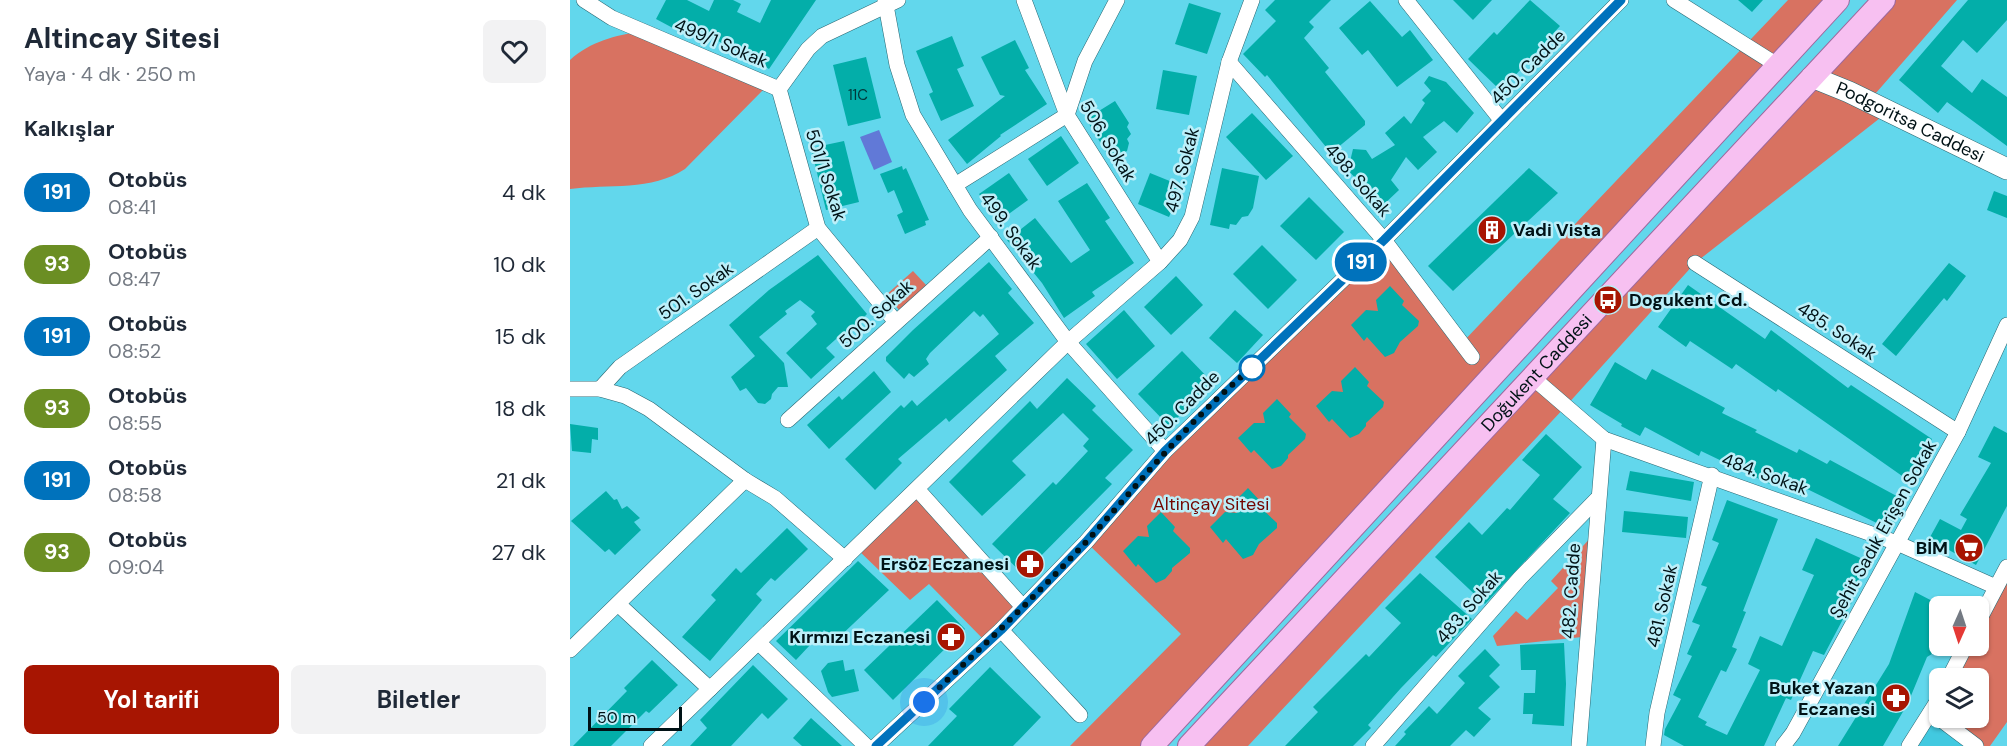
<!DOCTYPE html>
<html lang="tr">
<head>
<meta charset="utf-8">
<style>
  :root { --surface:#fff; --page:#f2f2f3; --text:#1f2937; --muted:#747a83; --accent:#a71502 }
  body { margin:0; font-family:"DM Sans",sans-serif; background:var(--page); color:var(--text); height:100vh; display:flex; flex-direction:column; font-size:22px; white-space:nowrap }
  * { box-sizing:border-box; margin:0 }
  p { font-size:20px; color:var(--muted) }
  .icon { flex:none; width:33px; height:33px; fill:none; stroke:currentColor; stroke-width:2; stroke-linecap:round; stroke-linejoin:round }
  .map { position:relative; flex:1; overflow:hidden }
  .side { display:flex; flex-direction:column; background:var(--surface); width:570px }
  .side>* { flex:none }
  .badge { padding:0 12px; border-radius:20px; font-size:21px; line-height:39px }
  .needle { width:39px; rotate:183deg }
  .buttons { position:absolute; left:1359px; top:596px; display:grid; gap:12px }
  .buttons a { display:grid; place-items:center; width:60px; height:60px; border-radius:9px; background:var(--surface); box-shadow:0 2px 4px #0004; font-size:30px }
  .scale { position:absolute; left:18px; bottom:15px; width:94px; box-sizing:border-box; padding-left:6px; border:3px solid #001216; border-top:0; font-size:16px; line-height:21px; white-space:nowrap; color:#001216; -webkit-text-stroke:4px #bbeff9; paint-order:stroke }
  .you { position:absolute; width:30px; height:30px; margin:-15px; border:4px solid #fff; border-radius:50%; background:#1a73e8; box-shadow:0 0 0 9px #1a73e833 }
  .map>.badge { position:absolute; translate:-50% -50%; box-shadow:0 0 0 3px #fff }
  h2 { padding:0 24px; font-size:22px; line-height:54px }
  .round { display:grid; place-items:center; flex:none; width:63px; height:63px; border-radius:9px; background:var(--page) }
  .overview { display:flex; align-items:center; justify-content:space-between; height:102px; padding:0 24px }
  h1 { font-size:28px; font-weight:700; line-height:45px }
  .primary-button { display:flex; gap:12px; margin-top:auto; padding:12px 24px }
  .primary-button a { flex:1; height:69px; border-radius:9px; background:var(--accent); color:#fff; font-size:24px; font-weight:700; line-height:69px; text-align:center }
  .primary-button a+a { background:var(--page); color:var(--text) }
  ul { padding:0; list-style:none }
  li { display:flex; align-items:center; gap:18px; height:72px; padding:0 24px }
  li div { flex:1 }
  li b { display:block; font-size:22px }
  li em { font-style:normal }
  li .badge { min-width:66px; font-weight:700; text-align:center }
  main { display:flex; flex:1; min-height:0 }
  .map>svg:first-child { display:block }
  .built { fill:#42c9e0 }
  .green { fill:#d87261 }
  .water { fill:#6179d7 }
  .building { fill:#03aea9 }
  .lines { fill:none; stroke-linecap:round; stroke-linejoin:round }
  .minor-casing { stroke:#296772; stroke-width:16 }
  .secondary-casing { stroke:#296772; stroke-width:22 }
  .primary-casing { stroke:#9d689e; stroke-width:24 }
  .minor { stroke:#fff; stroke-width:15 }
  .secondary { stroke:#fff; stroke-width:21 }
  .primary { stroke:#f7c0f1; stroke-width:22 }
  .line-casing { stroke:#fff; stroke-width:14 }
  .line { stroke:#0072bc; stroke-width:9 }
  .walk { stroke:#001216; stroke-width:6; stroke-dasharray:0 10.8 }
  .stop-dot { fill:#fff; stroke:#0072bc; stroke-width:3 }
  .labels { text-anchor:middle; stroke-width:5; stroke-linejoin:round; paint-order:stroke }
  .number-label { font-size:15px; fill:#01393b }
  .street-label { font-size:18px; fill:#001216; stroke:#bbeff9 }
  .poi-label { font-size:18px; font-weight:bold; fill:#001216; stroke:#bbeff9; text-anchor:end }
  .park-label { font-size:18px; fill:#730600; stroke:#bbeff9 }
</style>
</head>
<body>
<main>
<section class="side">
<div class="overview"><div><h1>Altincay Sitesi</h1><p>Yaya · 4 dk · 250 m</p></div><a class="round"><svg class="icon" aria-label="heart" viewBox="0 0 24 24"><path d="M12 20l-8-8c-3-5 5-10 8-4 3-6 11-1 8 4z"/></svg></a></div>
<h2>Kalkışlar</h2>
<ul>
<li><span class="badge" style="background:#0072bc;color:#fff">191</span><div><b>Otobüs</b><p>08:41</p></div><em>4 dk</em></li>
<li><span class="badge" style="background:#6b8e23;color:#fff">93</span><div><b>Otobüs</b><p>08:47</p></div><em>10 dk</em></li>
<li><span class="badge" style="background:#0072bc;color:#fff">191</span><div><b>Otobüs</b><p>08:52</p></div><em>15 dk</em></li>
<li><span class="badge" style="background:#6b8e23;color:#fff">93</span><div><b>Otobüs</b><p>08:55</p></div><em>18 dk</em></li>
<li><span class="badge" style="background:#0072bc;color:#fff">191</span><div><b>Otobüs</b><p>08:58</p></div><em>21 dk</em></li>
<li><span class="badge" style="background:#6b8e23;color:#fff">93</span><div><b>Otobüs</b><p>09:04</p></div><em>27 dk</em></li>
</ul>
<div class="primary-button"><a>Yol tarifi</a><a>Biletler</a></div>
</section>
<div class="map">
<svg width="1437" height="746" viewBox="0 0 1437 746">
  <rect width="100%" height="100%" fill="#62d7ec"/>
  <polygon class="built" points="1361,712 1406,746 1340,746"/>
  <g class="green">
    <polygon points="1218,0 1268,0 582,746 500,746 611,634 516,542 595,451 814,240 891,344"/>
    <polygon points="1313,0 1387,0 1299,101 1319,111 1125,263 996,406 678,746 623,746"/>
    <path d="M 71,31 L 199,84 L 115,169 C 82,191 38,184 0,189 L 0,60 C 21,41 45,36 71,31 Z"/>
    <polygon points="343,271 357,286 330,311 316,295"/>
    <polygon points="348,490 453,607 417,643 359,584 340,600 286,548"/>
    <polygon points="1023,535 1012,637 927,646 923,636 946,611 957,620 988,588 981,581"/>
    <polygon points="1437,567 1437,722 1420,746 1406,746 1361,712 1370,717 1408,717 1408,678 1379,678 1396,645 1408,645 1409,622"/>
  </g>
  <polygon class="water" points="309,130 322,162 304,170 290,137"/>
  <g class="building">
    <polygon points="96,0 117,0 139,11 144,0 163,0 171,4 167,12 190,23 201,0 246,0 199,69 156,41 154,44 120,27 116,35 86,19"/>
    <polygon points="705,0 761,0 739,22 744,27 734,38 759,68 755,72 795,121 795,125 761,153 697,75 695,77 673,54 706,21 695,10"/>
    <polygon points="883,0 922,0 903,20"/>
    <polygon points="960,0 990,26 931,91 898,59 924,32 927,35"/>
    <polygon points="1168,0 1193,0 1182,12"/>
    <polygon points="1398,0 1437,0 1437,20 1407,53 1393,40 1371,66 1402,93 1412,79 1437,97 1437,146 1377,102 1368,113 1329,80"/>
    <polygon points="800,1 832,37 840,30 863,60 827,87 798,50 792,55 769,28"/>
    <polygon points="619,3 651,13 637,54 605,44"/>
    <polygon points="382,36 394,66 387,69 404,106 371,121 359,94 363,92 346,51"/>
    <polygon points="445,40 459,68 455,70 477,104 430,135 431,136 397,164 378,140 435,96 430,95 411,57"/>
    <polygon points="296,57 311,118 278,126 263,65"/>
    <polygon points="593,70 627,76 619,115 586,109"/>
    <polygon points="859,76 876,82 904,113 887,133 874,121 853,137 867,152 848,170 836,157 821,180 829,190 811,207 778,170 783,149 796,150 802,159 825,145 815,133 834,116 841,124 855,103 852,100 861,91 854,83"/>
    <polygon points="545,101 559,123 557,127 561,134 557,139 559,143 557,151 541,160 516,119"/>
    <polygon points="682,113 723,156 696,180 656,137"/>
    <polygon points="491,136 509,163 477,186 458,159"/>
    <polygon points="274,141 289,202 256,210 241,148"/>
    <polygon points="332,166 333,170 336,168 359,220 355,221 356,225 335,234 327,215 333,212 324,190 318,193 310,174"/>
    <polygon points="652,168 689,176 683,208 678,216 672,217 666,225 660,224 659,229 640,225"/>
    <polygon points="959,168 988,193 883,291 858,266"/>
    <polygon points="439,173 458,200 429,221 409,194"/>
    <polygon points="580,173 612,186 599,217 568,204"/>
    <polygon points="517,183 540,218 535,221 564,263 522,292 525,296 494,318 472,283 437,240 465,218 501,263 520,250 488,201"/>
    <polygon points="1424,191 1437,196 1437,218 1417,210"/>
    <polygon points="739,197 774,232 746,260 710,226"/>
    <polygon points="692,245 727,280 698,309 663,274"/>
    <polygon points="248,255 297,314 278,334 275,331 256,348 265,357 241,379 216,353 247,324 241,316 245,312 230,300 215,311 217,314 189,337 214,363 218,387 208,387 202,394 201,399 195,404 188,403 176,388 170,391 161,377 185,356 159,325 199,290"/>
    <polygon points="419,262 442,289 438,293 464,323 425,356 437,370 379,422 376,418 328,459 332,463 305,490 275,459 331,405 334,408 342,400 347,406 429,334 413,314 410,317 404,311 360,353 356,359 359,364 344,377 339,373 334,379 316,361 316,357 343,330"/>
    <polygon points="1379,263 1396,276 1377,301 1374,298 1326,356 1312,344"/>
    <polygon points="606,276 633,305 601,335 574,307"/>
    <polygon points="1118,285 1195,339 1201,330 1278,388 1281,385 1362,439 1335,478 1208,389 1206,392 1166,364 1162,369 1120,341 1116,347 1088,327"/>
    <polygon points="820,286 834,301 832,305 849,321 848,326 830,342 824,353 815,357 797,337 794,341 781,325 796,310 808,311 806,300"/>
    <polygon points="554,310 585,346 547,379 516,344"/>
    <polygon points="665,310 693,335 667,363 639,338"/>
    <polygon points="612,351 643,383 599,426 568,394"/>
    <polygon points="1045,362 1076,380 1082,369 1155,408 1152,413 1187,430 1185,432 1227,453 1229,449 1257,464 1260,460 1334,500 1321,530 1235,488 1231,496 1204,482 1202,485 1131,451 1129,456 1075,427 1070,436 1051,426 1052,424 1020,405"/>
    <polygon points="785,367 799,382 797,386 814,402 813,407 796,423 796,426 789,434 780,438 762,419 759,422 746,406 762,391 773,392 771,381"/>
    <polygon points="304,371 321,392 259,449 237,425 269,396 272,400"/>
    <polygon points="497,378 526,406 522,410 563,450 535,478 542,484 453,574 422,544 483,482 486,485 518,451 513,446 519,439 493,413 442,461 456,475 412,516 379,482 460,401 467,409"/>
    <polygon points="707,399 721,414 719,417 736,434 735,439 718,455 718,458 711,466 702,469 684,450 681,453 668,438 684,423 695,423 693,413"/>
    <polygon points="0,424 28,428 28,440 22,439 21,453 2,451"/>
    <polygon points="1424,426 1437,433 1437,506 1406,565 1359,539 1370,519 1391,530 1397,519 1390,515 1421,463 1408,457"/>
    <polygon points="976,434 1012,467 983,499 1000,513 915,604 865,557 899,522 912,535 937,508 940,510 970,475 952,460"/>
    <polygon points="1060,471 1124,482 1121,501 1056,490"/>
    <polygon points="678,488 692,503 690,507 707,523 707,528 689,544 683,555 673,559 656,539 653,543 640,527 655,512 667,513 664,502"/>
    <polygon points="36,491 44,500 47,499 52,509 57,506 70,518 64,522 71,530 45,555 39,549 35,552 1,521"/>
    <polygon points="1157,500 1208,519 1173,611 1176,612 1162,647 1167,649 1156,672 1151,670 1128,717 1137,722 1135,725 1157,735 1190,670 1178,664 1190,636 1212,646 1244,575 1232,570 1246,538 1297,561 1279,601 1282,602 1254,655 1243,651 1221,700 1216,698 1194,746 1114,746 1094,735 1095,729 1111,699 1103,695 1122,656 1117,654 1130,625 1122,622 1137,587 1131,585 1149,543 1142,540"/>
    <polygon points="1054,511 1118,517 1116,538 1052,532"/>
    <polygon points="591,512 605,527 603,531 620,548 620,553 602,568 602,571 595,579 586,583 568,564 566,567 553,551 568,536 579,537 577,526"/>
    <polygon points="217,528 238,549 205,581 201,578 186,594 192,600 140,661 112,637 146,600 141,595 166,568 171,573"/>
    <polygon points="288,561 319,590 265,641 254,630 226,660 206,641"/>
    <polygon points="850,573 902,619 866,657 863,655 831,688 798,725 801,728 783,746 715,746 748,712 743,707 796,654 799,657 831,623 815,608"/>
    <polygon points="1345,592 1370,605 1370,649 1357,657 1338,703 1313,746 1268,746 1319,664"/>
    <polygon points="367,600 395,629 323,700 294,670"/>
    <polygon points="994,643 996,684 994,726 962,724 963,714 953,714 954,693 965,693 966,670 951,670 950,645"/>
    <polygon points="915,649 930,665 919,676 930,687 908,708 921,719 904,737 896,730 880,746 825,746 836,734 834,732 859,706 867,714 895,683 888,676"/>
    <polygon points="82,660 108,685 79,713 76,711 41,746 3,746 57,691 54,688"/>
    <polygon points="273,660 275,671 284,669 289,691 262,697 258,692 251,671 258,663"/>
    <polygon points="183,665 218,699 198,719 192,713 161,746 120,746 137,728 130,720"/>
    <polygon points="420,667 471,717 443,746 358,746 387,716 379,709"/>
    <polygon points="241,718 272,746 232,746 223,738"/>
  </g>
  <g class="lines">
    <g class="minor-casing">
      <g id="minor">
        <polyline points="14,0 42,18 209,89"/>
        <polyline points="315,0 327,65 343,115 400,210 498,342 595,451"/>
        <polyline points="454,0 497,115 590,262"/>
        <polyline points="836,0 932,121"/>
        <polyline points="1104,0 1207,65"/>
        <polyline points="659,62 814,240 902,357"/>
        <polyline points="209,89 248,228 325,321"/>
        <polyline points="209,89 238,49 252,36 328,0"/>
        <polyline points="385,185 497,115 515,61 547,0"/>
        <polyline points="1125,263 1388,432"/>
        <polyline points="962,377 1034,439 1327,543 1426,587"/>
        <polyline points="0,389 30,389 55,396 79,409 175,480 205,498 275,559"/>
        <polyline points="30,389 50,367 248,228"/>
        <polyline points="218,420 421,237"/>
        <polyline points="348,490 453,607"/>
        <polyline points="48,604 140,689"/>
        <polyline points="1408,622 1437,567"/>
        <polyline points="431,630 510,715"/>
        <polyline points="189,643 296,746"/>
        <polyline points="0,650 175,480"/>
        <polyline points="1379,678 1396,645"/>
        <polyline points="1361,712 1406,746"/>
        <polyline points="81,746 498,342 590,262 610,240 622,217 659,62 682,0"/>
        <polyline points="306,746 431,630 516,542 595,451 814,240 1051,0"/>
        <polyline points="803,746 950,578 1028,498"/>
        <polyline points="1009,746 1034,439"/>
        <polyline points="1083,746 1087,713 1142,475"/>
        <polyline points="1213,746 1223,733 1388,432 1437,325"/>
        <polyline points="1339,746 1370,697"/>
      </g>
    </g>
    <g class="secondary-casing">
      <g id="secondary">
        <path id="s1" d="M 1242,77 L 1279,92 L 1437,169"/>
      </g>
    </g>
    <g class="primary-casing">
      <g id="primary">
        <polyline points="582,746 1268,0"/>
        <path id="s2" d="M 619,746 L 1314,0"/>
      </g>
    </g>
    <use href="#minor" class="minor"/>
    <use href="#secondary" class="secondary"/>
    <use href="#primary" class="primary"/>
  </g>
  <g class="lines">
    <g class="line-casing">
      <polyline id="line" points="306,746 431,630 516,542 595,451 814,240 1051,0"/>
    </g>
    <use href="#line" class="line"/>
    <path class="walk" d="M 354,702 C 409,650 464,598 516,542 C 570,483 619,419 682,368"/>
  </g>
  <defs>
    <g id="building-disc" transform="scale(1.5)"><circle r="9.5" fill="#a71502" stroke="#bbeff9"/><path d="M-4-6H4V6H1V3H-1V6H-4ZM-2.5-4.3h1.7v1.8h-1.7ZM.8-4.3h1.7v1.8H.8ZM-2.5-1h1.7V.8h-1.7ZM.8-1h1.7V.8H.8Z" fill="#fff"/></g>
    <g id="bus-disc" transform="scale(1.5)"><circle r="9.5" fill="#a71502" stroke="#bbeff9"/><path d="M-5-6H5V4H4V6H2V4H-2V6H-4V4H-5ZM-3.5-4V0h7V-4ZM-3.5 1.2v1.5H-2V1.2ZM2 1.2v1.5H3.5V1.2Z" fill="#fff"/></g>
    <g id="supermarket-disc" transform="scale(1.5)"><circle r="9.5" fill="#a71502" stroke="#bbeff9"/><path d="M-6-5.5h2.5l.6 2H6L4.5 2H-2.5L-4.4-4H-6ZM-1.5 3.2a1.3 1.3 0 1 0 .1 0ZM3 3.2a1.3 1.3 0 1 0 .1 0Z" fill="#fff"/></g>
    <g id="pharmacy-disc" transform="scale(1.5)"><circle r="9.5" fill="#a71502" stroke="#bbeff9"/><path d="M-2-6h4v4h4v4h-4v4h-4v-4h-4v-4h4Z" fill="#fff"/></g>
  </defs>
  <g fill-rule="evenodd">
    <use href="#building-disc" x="922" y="230"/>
    <use href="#bus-disc" x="1038" y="300"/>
    <use href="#supermarket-disc" x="1399" y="548"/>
    <use href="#pharmacy-disc" x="460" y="564"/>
    <use href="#pharmacy-disc" x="381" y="637"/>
    <use href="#pharmacy-disc" x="1326" y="698"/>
  </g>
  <circle class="stop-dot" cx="682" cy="368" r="12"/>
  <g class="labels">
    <g class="number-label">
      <text x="288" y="100">11C</text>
    </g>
    <g class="street-label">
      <text transform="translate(151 43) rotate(23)" y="6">499/1 Sokak</text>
      <text transform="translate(958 67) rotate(-45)" y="6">450. Cadde</text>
      <text dy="6" stroke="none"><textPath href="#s1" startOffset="108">Podgoritsa Caddesi</textPath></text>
      <text transform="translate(538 141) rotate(59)" y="6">506. Sokak</text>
      <text transform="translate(612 170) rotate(-75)" y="6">497. Sokak</text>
      <text transform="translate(256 175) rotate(72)" y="6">501/1 Sokak</text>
      <text transform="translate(788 180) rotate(49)" y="6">498. Sokak</text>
      <text transform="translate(441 231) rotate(54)" y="6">499. Sokak</text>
      <text transform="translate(126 291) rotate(-35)" y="6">501. Sokak</text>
      <text transform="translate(306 314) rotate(-42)" y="6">500. Sokak</text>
      <text transform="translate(1267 331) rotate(33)" y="6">485. Sokak</text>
      <text dy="6" stroke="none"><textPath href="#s2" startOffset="510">Doğukent Caddesi</textPath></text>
      <text transform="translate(612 408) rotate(-45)" y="6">450. Cadde</text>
      <text transform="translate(1195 474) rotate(20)" y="6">484. Sokak</text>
      <text transform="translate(1313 529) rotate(-61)" y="6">Şehit Sadık Erişen Sokak</text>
      <text transform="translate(1001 591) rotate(-86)" y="6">482. Cadde</text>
      <text transform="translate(1092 606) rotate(-77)" y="6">481. Sokak</text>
      <text transform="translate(899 607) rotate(-49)" y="6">483. Sokak</text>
    </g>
    <g class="poi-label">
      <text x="943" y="236" text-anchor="start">Vadi Vista</text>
      <text x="1059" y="306" text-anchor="start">Dogukent Cd.</text>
      <text x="1378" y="554">BİM</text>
      <text x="439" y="570">Ersöz Eczanesi</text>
      <text x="360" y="643">Kırmızı Eczanesi</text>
      <text x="1305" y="694">Buket Yazan<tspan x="1305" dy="21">Eczanesi</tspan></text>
    </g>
    <g class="park-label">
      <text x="641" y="510">Altinçay Sitesi</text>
    </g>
  </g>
</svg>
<div class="buttons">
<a><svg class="needle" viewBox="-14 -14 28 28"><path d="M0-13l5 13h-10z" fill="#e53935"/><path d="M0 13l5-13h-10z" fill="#747a83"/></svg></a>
<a><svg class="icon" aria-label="layers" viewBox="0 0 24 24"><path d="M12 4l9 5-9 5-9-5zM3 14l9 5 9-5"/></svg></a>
</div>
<div class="scale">50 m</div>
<div class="you" style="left:354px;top:702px"></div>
<b class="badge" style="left:791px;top:262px;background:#0072bc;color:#fff">191</b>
</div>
</main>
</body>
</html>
